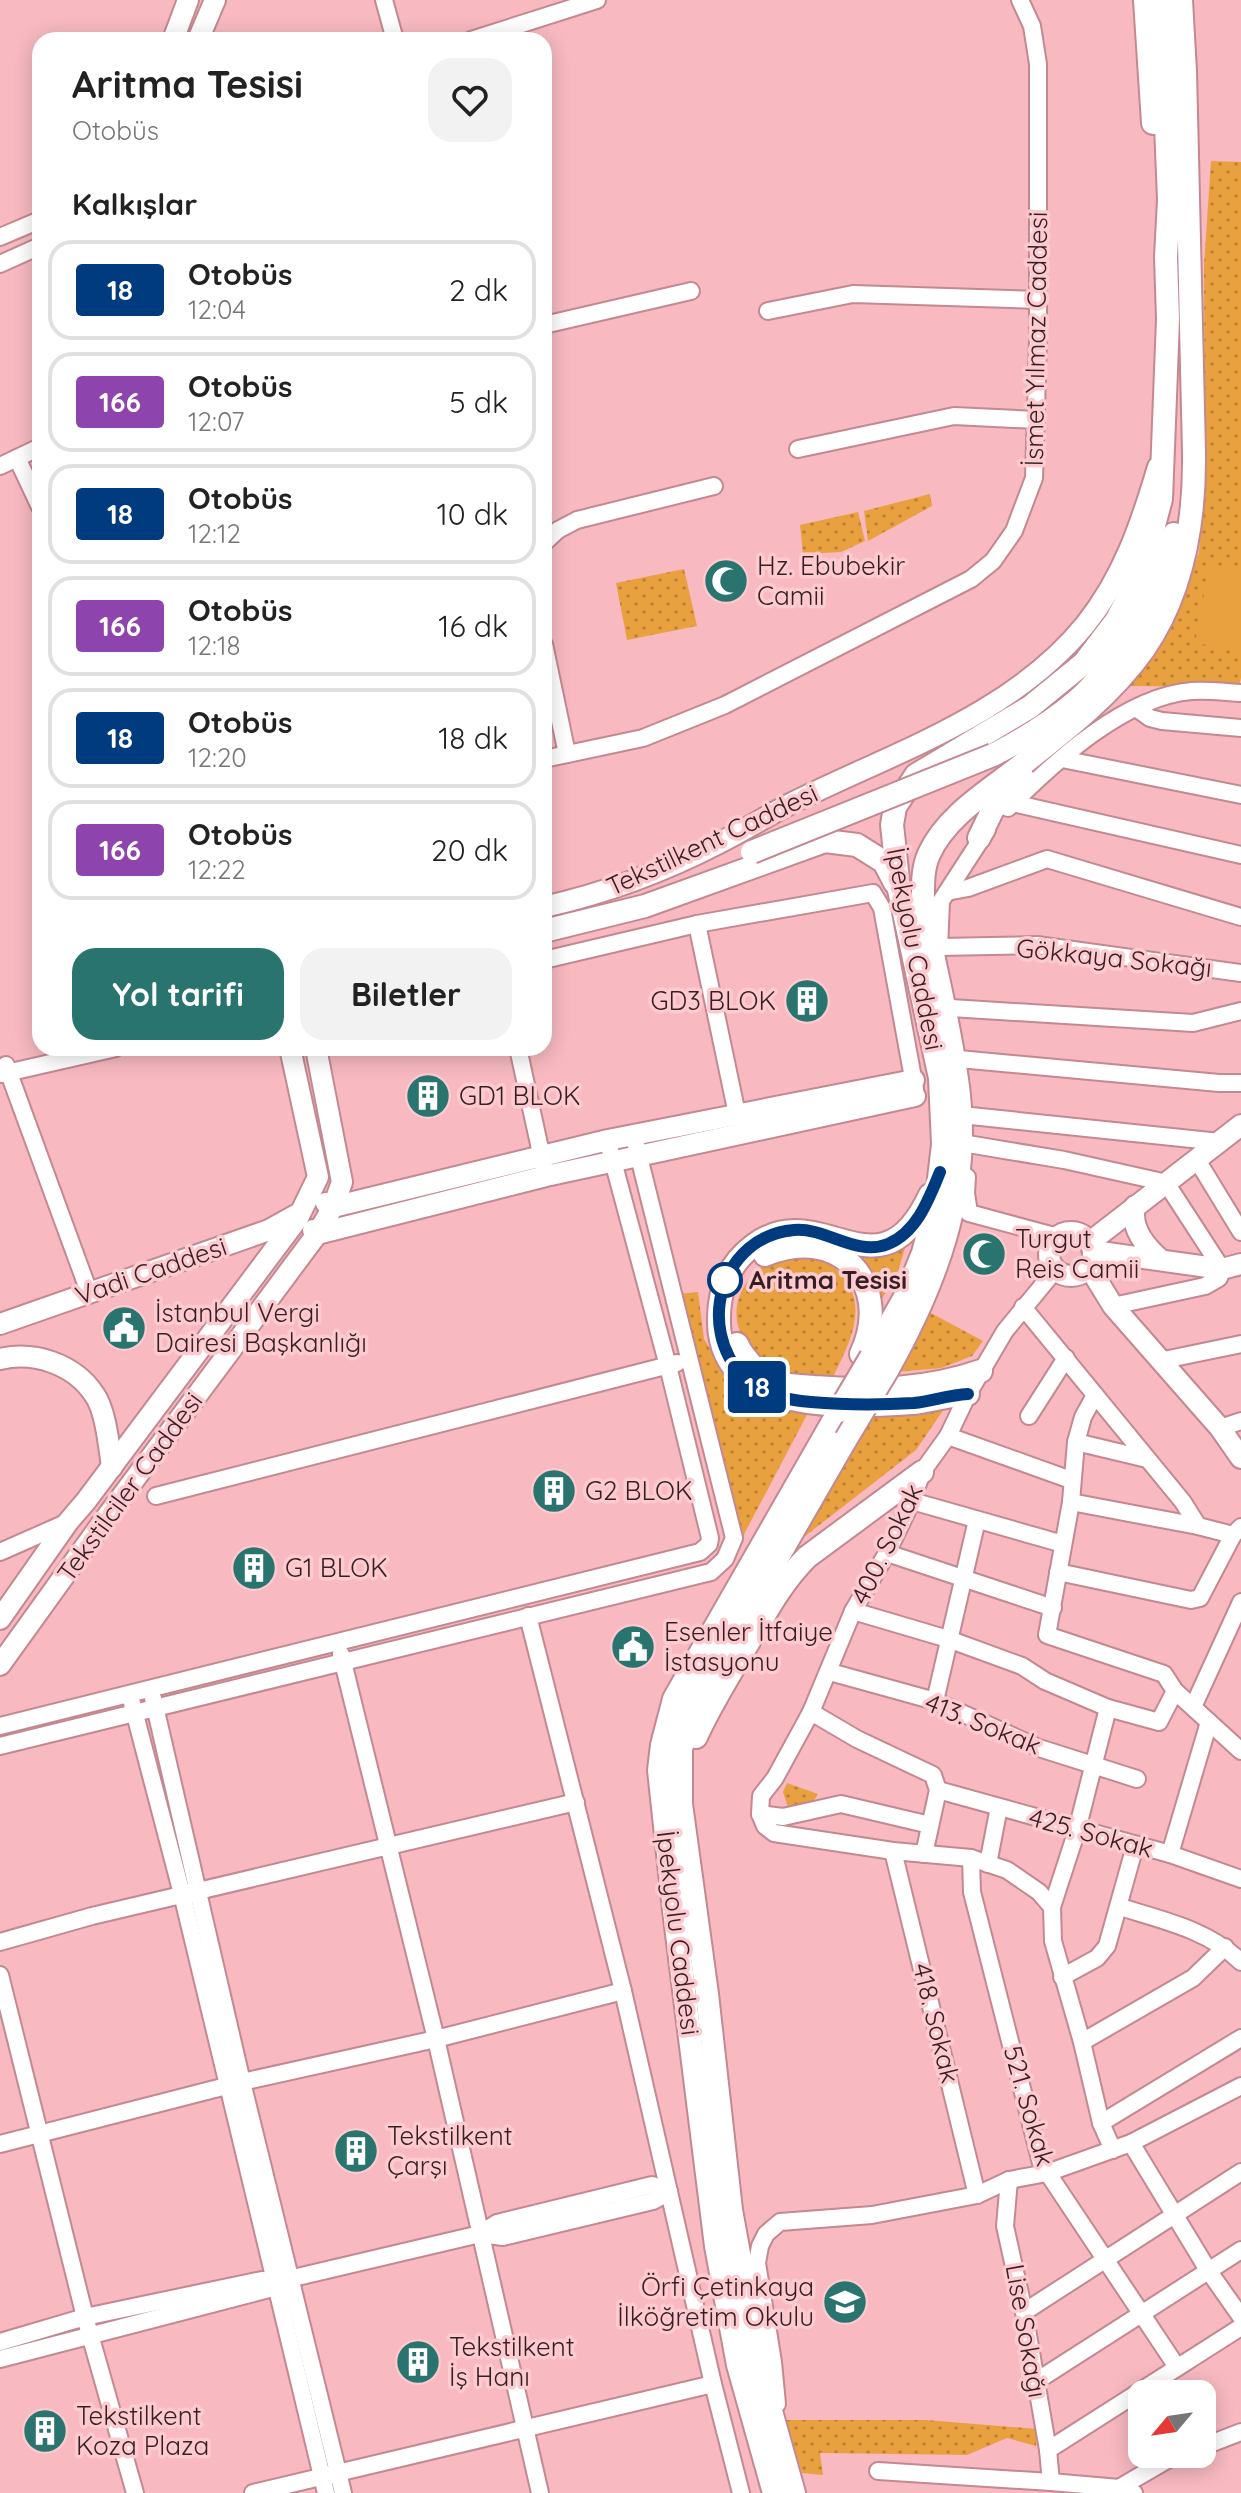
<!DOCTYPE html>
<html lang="tr">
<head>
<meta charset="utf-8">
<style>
  :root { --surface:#fff; --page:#f2f2f2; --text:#222; --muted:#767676; --line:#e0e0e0; --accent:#2a746f }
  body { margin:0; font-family:Quicksand,sans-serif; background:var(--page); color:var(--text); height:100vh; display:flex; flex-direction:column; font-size:30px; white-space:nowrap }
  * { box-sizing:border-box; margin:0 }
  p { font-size:26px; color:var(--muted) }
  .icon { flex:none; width:44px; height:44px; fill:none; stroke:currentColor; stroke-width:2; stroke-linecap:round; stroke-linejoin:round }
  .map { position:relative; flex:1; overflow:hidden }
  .sheet { position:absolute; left:32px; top:32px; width:520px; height:1024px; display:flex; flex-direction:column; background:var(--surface); border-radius:24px; box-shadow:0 4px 20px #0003 }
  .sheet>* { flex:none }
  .badge { padding:0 16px; border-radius:6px; font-size:28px; line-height:52px }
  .needle { width:52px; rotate:241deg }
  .fabs { position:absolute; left:1128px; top:2380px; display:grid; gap:16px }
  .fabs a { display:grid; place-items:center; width:88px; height:88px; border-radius:16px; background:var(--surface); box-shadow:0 4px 20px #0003; font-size:40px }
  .map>.badge { position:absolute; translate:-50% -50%; box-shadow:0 0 0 4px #fff }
  h2 { padding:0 40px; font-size:30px; line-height:72px }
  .round { display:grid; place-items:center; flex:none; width:84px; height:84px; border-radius:24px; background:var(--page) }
  .summary { display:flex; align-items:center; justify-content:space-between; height:136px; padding:0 40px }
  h1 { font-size:38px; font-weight:700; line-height:60px }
  .button { display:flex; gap:16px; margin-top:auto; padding:16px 40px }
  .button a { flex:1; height:92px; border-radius:24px; background:var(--accent); color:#fff; font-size:32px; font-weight:700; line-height:92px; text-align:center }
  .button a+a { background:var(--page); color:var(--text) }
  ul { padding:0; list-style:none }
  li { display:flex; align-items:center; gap:24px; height:100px; margin:0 16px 12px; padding:0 24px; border:4px solid var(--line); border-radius:24px }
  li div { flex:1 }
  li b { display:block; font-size:30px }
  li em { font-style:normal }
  li .badge { min-width:88px; font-weight:700; text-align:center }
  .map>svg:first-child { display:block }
  .grass { fill:url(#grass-dots) }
  .garden { fill:#e9a03f }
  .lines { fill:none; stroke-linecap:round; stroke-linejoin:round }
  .minor-casing { stroke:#c48891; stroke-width:20 }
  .major-casing { stroke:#c48891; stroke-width:24 }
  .highway-casing { stroke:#c48891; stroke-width:26 }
  .minor { stroke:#fff; stroke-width:16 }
  .major { stroke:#fff; stroke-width:20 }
  .highway { stroke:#fff; stroke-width:22 }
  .highway-bridge-casing { stroke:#c48891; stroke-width:26; stroke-linecap:butt }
  .highway-bridge { stroke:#fff; stroke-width:22 }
  .line-casing { stroke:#fff; stroke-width:18 }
  .line { stroke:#003b80; stroke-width:12 }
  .stop-dot { fill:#fff; stroke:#003b80; stroke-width:4 }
  .labels { text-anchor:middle; stroke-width:7; stroke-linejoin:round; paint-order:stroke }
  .street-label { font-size:26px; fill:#361f23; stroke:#fdcad0 }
  .poi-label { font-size:26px; fill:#361f23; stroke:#fdcad0; text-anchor:start }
  .stop-label { font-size:26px; font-weight:bold; fill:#361f23; stroke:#fdcad0; text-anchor:start }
</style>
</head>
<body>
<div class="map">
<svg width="1241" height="2493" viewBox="0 0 1241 2493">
  <defs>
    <pattern id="grass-dots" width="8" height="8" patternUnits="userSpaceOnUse" patternTransform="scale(2)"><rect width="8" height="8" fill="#e9a03f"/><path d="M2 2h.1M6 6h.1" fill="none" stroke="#be8234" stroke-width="1.8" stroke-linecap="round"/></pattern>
  </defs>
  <rect width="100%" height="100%" fill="#f8b9c1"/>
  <g class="grass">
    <polygon points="1211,161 1241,162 1241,678 1239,687 1130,686 1177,614 1199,552 1205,485 1204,266"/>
    <polygon points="930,494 932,506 868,541 864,511"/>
    <polygon points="858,512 865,541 841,552 803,554 800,525"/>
    <polygon points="684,569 697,626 627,640 616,583"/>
    <polygon points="909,1235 898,1271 878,1306 872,1280 856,1255 883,1252"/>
    <path d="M 776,1257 C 788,1257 802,1255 814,1257 C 823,1258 833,1266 840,1273 C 870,1305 850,1342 834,1375 C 814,1375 791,1378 772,1369 C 765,1366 760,1358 754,1353 C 721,1318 738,1278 776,1257 Z"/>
    <polygon points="698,1292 704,1339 729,1381 758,1404 810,1409 741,1540 678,1294"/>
    <polygon points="929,1312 983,1341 972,1356 941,1368 896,1372"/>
    <polygon points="948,1403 916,1450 791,1547 873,1412"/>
    <polygon points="787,1783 818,1794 811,1805 797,1812 788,1807 783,1792"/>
    <polygon points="786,2420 926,2420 1037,2429 1036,2446 1007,2438 967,2455 820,2453 823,2475 802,2473"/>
  </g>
  <polygon class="garden" points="1209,566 1241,572 1241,650 1195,643"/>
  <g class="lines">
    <g class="minor-casing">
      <g id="minor">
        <polyline points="384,0 395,40"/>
        <polyline points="471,40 597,0"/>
        <polyline points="0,237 40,220"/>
        <polyline points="0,264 40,246"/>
        <polyline points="768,311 853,294 1038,300"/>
        <polyline points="544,325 691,291"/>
        <polyline points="798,449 954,416 1036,420"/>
        <polyline points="17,458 40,507"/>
        <polyline points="0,466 40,447"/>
        <polyline points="544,543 558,530 577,520 714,486"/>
        <polyline points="544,644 567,754"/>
        <polyline points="1136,708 1150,718 1162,721 1241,728"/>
        <polyline points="544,759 643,738 725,705 971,579 993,561 1014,531 1034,478 1038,340 1038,64 1032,26 1020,0"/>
        <polyline points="1062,759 1241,795"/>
        <polyline points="1013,803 1241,855"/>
        <path d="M 1008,808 C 1054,762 1125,696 1192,691 C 1208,690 1225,692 1241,693"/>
        <polyline points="947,892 968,888 1047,859 1241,917"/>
        <polyline points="697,924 737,1114"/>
        <polyline points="939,947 1037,945 1241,973"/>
        <polyline points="939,949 941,901 987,830"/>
        <polyline points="544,960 697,924 873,893 882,908 915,1089"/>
        <polyline points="951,1008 1193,1023 1241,1011"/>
        <polyline points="518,1048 544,1167"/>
        <polyline points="959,1059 1219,1083 1241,1083"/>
        <polyline points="6,1065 89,1292"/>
        <polyline points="2,1074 116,1048"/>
        <polyline points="971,1116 1220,1142"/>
        <polyline points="968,1144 1064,1160 1167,1183"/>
        <polyline points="1197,1160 1241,1232"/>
        <polyline points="967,1177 966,1193 969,1213 1058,1237"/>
        <polyline points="1056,1269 1005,1331 968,1394 948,1436 922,1472 912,1501 887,1553 853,1611 811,1712 775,1778 761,1796 760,1814 765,1826 774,1833 893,1851 971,1858 1007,1870 1039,1892 1052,1907 1053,1941 1082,2042 1101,2123 1113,2150"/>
        <polyline points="1113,1306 1205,1286 1219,1278 1222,1269 1172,1192"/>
        <polyline points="1023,1307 1183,1502 1198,1526 1233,1535 1241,1527"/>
        <polyline points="1159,1361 1241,1344"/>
        <polyline points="1029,1416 1066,1358"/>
        <polyline points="1220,1428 1241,1421"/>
        <polyline points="948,1436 1071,1480"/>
        <polyline points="1076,1442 1147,1459"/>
        <polyline points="156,1496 677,1363"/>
        <polyline points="912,1501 1063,1544"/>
        <polyline points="1071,1502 1198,1526"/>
        <polyline points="0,1552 68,1522"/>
        <polyline points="887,1553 1053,1608"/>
        <polyline points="1058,1572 1191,1600 1200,1598 1233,1535"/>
        <polyline points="853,1611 948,1639 1022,1666 1045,1681 1108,1708 1159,1722 1175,1691 1164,1674 1047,1635 1071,1502 1076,1442 1083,1417 1095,1395"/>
        <polyline points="528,1616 623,1991 713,2384 741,2493"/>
        <polyline points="341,1654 436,2039 540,2493"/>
        <polyline points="830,1672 935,1701 1039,1748 1137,1779"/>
        <polyline points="1175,1691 1241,1751"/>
        <polyline points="153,1698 242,2082 343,2493"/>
        <polyline points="935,1701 977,1520"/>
        <polyline points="132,1703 182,1894 326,2493"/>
        <polyline points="1193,1707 1241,1602"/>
        <polyline points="811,1712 857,1739 933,1775 938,1790 924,1854"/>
        <polyline points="0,1726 700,1552 709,1544 710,1538 668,1366 610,1150"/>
        <polyline points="0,1746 711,1572 725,1559 734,1538 636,1145"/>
        <polyline points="938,1790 1170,1854 1241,1879"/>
        <polyline points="760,1814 783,1817 841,1804 930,1825"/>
        <polyline points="893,1851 977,2195"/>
        <polyline points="1170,1854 1209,1722"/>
        <polyline points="971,1858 972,1892 1041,2163 1177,2367"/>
        <polyline points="988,1864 999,1807"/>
        <polyline points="1052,1907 1077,1830 1108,1708"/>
        <path d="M 1120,1907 C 1162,1920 1209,1930 1241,1962"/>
        <polyline points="0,1942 92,1916 576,1802"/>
        <polyline points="0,1975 85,2317 135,2493"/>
        <polyline points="1062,1977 1097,1958 1107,1946 1135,1846"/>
        <polyline points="1082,2042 1193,1978 1225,1947"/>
        <polyline points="1101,2123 1241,2038"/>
        <polyline points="1131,2143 1208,2270 1241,2317"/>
        <polyline points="0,2144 242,2082 436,2039 623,1991"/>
        <polyline points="1009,2180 1005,2226 1024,2312 1048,2450 1051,2482"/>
        <polyline points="480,2234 497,2223 652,2185 669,2192"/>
        <polyline points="1024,2312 1241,2172"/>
        <polyline points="0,2342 85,2317 262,2280 276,2282 480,2234 503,2237 653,2201 669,2192"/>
        <polyline points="0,2359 269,2289"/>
        <polyline points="1035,2382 1241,2250"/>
        <polyline points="777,2404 773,2362 757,2263 760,2246 766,2234 780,2222 872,2215 977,2195 1009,2180 1047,2173 1131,2143 1241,2086"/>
        <polyline points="1202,2447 1241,2432"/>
        <polyline points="1048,2450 1241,2327"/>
        <polyline points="878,2471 1051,2482 1119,2488 1134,2493"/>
        <polyline points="1119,2488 1167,2460 1183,2454"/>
        <polyline points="253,2493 713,2384"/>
      </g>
    </g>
    <g class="major-casing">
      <g id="major">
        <polyline points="173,40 188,0"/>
        <polyline points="198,40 215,0"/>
        <path d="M 544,907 C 606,893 663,872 719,843 C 743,831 765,817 788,805 C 891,753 1010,717 1085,625 C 1123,578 1141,524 1158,467"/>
        <polyline points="326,1203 333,1207 608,1140 914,1080"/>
        <path d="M 1135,1206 C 1130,1227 1145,1246 1160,1259"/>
        <polyline points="313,1230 317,1234 546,1176 915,1096"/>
        <circle cx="1071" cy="1254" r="22"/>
        <polyline points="1090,1242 1241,1125"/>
        <polyline points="1093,1251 1222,1269 1241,1264"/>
        <polyline points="1089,1267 1113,1306 1220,1428 1241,1458"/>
        <polyline points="0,1324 269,1230 296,1215"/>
        <path d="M 0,1359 C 34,1351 74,1364 94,1394 C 106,1410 109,1447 112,1467"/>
        <polyline points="0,1619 68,1522 86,1501 298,1218 318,1177 290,1048"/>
        <polyline points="0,1665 108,1515 317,1234 333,1207 342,1182 316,1048"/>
      </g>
    </g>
    <g class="highway-casing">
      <g id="highway">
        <polyline points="1145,0 1153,123"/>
        <path d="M 993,755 C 1022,740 1050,723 1075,702 C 1117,667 1159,586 1174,534"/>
        <polyline points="979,838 993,809 1023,778"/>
        <polyline points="544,931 645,906 825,841 857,845 884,862 895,883"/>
        <path d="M 930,1195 C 879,1304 822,1195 754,1245 C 727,1265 718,1292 719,1324 C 722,1416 851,1407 914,1403 C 932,1401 949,1395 968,1394"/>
        <path d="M 765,1255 C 838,1224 894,1283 861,1354"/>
        <path d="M 737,1344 C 745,1361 764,1380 783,1384 C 793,1386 804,1386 814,1387 C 871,1391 927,1390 981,1371"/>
        <polyline points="871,1357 905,1297 923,1253 936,1205 943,1144 940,1078 899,890 892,825 895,807 916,775 1030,707 1084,663 1116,621 1142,571 1161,499 1168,319 1166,257 1169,200 1161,0"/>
        <path d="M 888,1369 C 935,1285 970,1194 959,1095 C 952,1031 934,967 923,903 C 923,887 922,869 929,854 C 945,818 985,793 1015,770 C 1062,733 1109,698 1144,649 C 1184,591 1195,521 1194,452 L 1185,71 L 1181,0"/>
        <path d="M 696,1737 C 708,1710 723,1686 738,1660 C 760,1624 777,1587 807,1557 L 922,1472"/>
        <polyline points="774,2493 738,2365 716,2246 674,1910 659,1770 662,1745 674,1699 839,1411"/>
        <polyline points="794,2493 762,2379 731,2210 707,1994 681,1804 681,1749 695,1701 846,1439"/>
      </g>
    </g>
    <use href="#minor" class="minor"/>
    <use href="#major" class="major"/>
    <use href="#highway" class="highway"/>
    <g class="highway-bridge-casing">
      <g id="highway-bridge">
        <polyline points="752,852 993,755"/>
        <polyline points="839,1411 871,1357"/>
        <polyline points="846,1439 888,1369"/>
      </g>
    </g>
    <use href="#highway-bridge" class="highway-bridge"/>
  </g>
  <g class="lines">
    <g class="line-casing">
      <path id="line" d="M 940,1172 C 929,1199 917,1232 888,1244 C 856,1257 826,1227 794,1230 C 721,1236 695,1328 744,1377 C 762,1395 787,1400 811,1402 C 844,1405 880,1405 914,1403 C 932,1401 949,1395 968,1394"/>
    </g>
    <use href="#line" class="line"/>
  </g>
  <defs>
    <g id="mosque-disc" transform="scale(2.3)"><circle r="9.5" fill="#2a746f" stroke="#fdcad0"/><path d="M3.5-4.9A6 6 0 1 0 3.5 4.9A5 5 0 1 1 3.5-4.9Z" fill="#fff"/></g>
    <g id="building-disc" transform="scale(2.3)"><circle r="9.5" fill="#2a746f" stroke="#fdcad0"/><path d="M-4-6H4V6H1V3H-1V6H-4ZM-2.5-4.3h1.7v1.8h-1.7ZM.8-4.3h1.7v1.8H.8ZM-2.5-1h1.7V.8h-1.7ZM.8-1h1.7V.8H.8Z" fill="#fff"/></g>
    <g id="civic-disc" transform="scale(2.3)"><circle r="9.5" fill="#2a746f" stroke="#fdcad0"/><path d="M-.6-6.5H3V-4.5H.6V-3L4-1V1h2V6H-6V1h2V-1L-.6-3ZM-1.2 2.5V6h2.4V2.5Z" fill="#fff"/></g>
    <g id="school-disc" transform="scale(2.3)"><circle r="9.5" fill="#2a746f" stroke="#fdcad0"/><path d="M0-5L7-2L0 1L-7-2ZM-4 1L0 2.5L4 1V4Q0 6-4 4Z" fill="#fff"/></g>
  </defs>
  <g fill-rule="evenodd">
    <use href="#mosque-disc" x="726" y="581"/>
    <use href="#building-disc" x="807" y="1001"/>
    <use href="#building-disc" x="428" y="1096"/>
    <use href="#mosque-disc" x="984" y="1254"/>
    <use href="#civic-disc" x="124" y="1328"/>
    <use href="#building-disc" x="554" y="1491"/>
    <use href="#building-disc" x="254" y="1568"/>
    <use href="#civic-disc" x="633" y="1647"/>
    <use href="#building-disc" x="356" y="2151"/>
    <use href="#school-disc" x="845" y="2302"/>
    <use href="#building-disc" x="418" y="2362"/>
    <use href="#building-disc" x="45" y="2431"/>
  </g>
  <circle class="stop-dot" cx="725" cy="1280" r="16"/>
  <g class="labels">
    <g class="street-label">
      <text transform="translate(1036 339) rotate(-89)" y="9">İsmet Yılmaz Caddesi</text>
      <text transform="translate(712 840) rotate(-25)" y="9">Tekstilkent Caddesi</text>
      <text transform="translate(915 949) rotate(79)" y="9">İpekyolu Caddesi</text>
      <text transform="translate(1114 958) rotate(6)" y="9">Gökkaya Sokağı</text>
      <text transform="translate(151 1271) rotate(-19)" y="9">Vadi Caddesi</text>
      <text transform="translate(130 1487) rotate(-54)" y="9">Tekstilciler Caddesi</text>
      <text transform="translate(887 1544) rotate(-64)" y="9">400. Sokak</text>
      <text transform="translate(983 1724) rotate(22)" y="9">413. Sokak</text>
      <text transform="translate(1091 1833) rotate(15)" y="9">425. Sokak</text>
      <text transform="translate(678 1933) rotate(83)" y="9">İpekyolu Caddesi</text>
      <text transform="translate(936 2023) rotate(76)" y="9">418. Sokak</text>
      <text transform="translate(1029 2106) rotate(74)" y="9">521. Sokak</text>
      <text transform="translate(1026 2331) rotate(80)" y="9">Lise Sokağı</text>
    </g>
    <g class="poi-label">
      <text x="757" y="575">Hz. Ebubekir<tspan x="757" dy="30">Camii</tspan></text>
      <text x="776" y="1010" text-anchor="end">GD3 BLOK</text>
      <text x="459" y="1105">GD1 BLOK</text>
      <text x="1015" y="1248">Turgut<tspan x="1015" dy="30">Reis Camii</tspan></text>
      <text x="155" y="1322">İstanbul Vergi<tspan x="155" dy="30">Dairesi Başkanlığı</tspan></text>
      <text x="585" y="1500">G2 BLOK</text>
      <text x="285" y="1577">G1 BLOK</text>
      <text x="664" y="1641">Esenler İtfaiye<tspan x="664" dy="30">İstasyonu</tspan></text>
      <text x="387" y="2145">Tekstilkent<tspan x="387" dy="30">Çarşı</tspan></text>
      <text x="814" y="2296" text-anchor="end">Örfi Çetinkaya<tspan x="814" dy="30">İlköğretim Okulu</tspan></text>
      <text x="449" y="2356">Tekstilkent<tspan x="449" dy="30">İş Hanı</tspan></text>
      <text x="76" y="2425">Tekstilkent<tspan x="76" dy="30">Koza Plaza</tspan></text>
    </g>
    <g class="stop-label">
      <text x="749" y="1289">Aritma Tesisi</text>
    </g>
  </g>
</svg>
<div class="fabs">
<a><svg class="needle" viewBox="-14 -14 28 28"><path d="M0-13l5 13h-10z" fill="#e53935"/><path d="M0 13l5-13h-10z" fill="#767676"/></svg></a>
</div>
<b class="badge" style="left:757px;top:1387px;background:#003b80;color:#fff">18</b>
<section class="sheet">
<div class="summary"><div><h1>Aritma Tesisi</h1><p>Otobüs</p></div><a class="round"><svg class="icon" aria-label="heart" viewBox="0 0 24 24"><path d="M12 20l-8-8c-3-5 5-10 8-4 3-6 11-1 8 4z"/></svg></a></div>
<h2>Kalkışlar</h2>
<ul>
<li><span class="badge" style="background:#003b80;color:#fff">18</span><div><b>Otobüs</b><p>12:04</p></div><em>2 dk</em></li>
<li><span class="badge" style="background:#8e44ad;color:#fff">166</span><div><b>Otobüs</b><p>12:07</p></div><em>5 dk</em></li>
<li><span class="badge" style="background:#003b80;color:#fff">18</span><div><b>Otobüs</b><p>12:12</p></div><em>10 dk</em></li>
<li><span class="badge" style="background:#8e44ad;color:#fff">166</span><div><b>Otobüs</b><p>12:18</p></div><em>16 dk</em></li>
<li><span class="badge" style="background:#003b80;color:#fff">18</span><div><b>Otobüs</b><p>12:20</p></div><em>18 dk</em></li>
<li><span class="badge" style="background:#8e44ad;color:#fff">166</span><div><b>Otobüs</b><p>12:22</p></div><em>20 dk</em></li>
</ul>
<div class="button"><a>Yol tarifi</a><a>Biletler</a></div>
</section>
</div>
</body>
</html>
